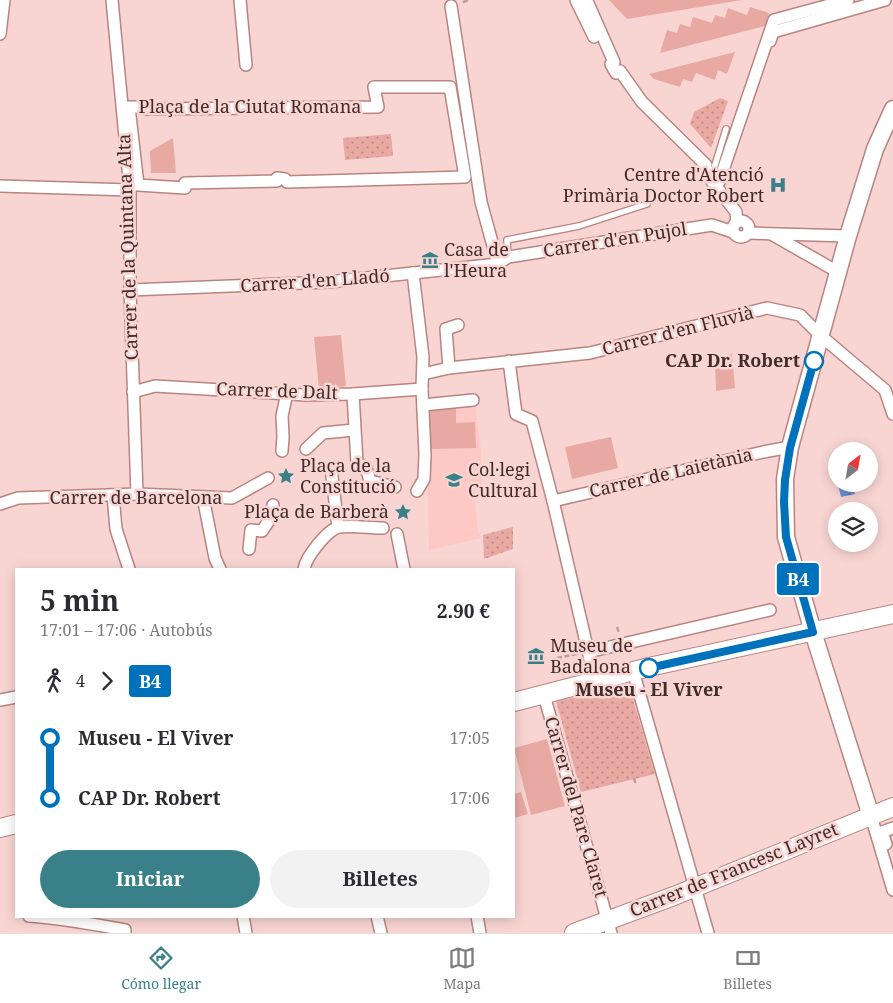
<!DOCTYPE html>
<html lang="es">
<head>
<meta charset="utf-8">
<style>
  :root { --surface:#fff; --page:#f2f2f3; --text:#2b2b33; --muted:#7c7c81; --line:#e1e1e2; --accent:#398088 }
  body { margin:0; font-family:"Noto Serif",serif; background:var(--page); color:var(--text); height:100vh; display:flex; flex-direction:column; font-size:19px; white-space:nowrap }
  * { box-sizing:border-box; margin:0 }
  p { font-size:16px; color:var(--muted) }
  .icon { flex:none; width:28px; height:28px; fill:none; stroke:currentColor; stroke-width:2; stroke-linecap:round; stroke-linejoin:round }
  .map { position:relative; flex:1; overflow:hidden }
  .side { position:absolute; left:15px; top:568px; width:500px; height:350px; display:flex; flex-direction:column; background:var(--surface); border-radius:0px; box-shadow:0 2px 12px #0003 }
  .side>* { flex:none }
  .badge { padding:0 10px; border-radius:4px; font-size:18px; line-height:32px }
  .needle { width:32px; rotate:31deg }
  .fabs { position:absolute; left:828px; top:442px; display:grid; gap:10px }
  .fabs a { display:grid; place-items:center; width:50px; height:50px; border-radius:50%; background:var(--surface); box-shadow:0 2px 12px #0003; font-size:25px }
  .map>.badge { position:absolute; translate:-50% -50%; box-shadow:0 0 0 2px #fff }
  .legs { display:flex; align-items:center; gap:8px; height:55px; padding:0 25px; font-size:16px }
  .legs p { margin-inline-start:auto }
  .summary { display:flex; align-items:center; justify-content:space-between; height:85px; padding:0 25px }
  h1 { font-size:28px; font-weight:700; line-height:38px }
  .action { display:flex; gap:10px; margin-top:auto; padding:10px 25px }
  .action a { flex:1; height:58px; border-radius:30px; background:var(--accent); color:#fff; font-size:20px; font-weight:700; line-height:58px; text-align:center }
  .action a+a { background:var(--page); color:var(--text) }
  ul { padding:0 25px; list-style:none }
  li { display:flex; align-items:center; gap:18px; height:60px; font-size:19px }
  li i { display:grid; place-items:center; width:8px; height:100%; margin:0 6px; background:currentColor }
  li i::after { content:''; width:12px; height:12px; margin:-6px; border:4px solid; border-radius:50%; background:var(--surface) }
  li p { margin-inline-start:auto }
  li:first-child i { background:linear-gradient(#0000 50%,currentColor 0) }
  li:last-child i { background:linear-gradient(currentColor 50%,#0000 0) }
  .tabs { display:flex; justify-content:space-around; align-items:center; height:70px; border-top:1px solid var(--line); background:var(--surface); font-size:14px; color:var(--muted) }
  .tabs a { display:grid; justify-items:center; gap:2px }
  .tabs .on { color:var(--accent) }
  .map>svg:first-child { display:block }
  .built { fill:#fec9c4 }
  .park { fill:url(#park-dots) }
  .garden { fill:#e9a9a3 }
  .water { fill:url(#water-ripples) }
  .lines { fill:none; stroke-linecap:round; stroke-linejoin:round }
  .lane-casing { stroke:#b98480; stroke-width:8 }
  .street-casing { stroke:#b98480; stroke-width:14 }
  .secondary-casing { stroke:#b98480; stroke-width:19 }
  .primary-casing { stroke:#b98480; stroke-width:20 }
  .path { stroke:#bc9d9a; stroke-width:2.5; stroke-dasharray:5 2.5; stroke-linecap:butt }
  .lane { stroke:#fff; stroke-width:5.5 }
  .street { stroke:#fff; stroke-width:11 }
  .secondary { stroke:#fff; stroke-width:16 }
  .primary { stroke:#fff; stroke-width:18 }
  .line-1-casing { stroke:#fff; stroke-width:11 }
  .line-1 { stroke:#0072bc; stroke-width:8 }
  .stop-1-dot { fill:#fff; stroke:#0072bc; stroke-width:2.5 }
  .labels { text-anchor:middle; stroke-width:5; stroke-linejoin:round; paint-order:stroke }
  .street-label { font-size:18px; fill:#422c2a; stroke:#f8d5d2 }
  .poi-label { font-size:18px; fill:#422c2a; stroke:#f8d5d2; text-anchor:start }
  .stop-label { font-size:18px; font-weight:bold; fill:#422c2a; stroke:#f8d5d2; text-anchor:end }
</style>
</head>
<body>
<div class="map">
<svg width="893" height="933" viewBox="0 0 893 933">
  <defs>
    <pattern id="park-dots" width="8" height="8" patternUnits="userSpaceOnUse" patternTransform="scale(1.25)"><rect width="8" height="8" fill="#e9a9a3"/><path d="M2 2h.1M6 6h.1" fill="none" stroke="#be8a85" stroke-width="1.8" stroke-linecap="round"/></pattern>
    <pattern id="water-ripples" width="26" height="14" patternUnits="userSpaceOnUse" patternTransform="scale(1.25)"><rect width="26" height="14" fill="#6e90d9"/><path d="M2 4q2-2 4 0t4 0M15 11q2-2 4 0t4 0" fill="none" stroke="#5c76b0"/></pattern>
  </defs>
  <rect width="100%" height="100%" fill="#f8d5d2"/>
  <polygon class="built" points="475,403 481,450 482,489 474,490 478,532 482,538 429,550 427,470 427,407"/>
  <g class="park">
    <polygon points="720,98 728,101 711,148 690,124 694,112"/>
    <polygon points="391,134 393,156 345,160 343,138"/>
    <polygon points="513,527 513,549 484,559 483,535"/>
    <polygon points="629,686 655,774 581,792 556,701"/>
  </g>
  <g class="garden">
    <polygon points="609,0 742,0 627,19"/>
    <polygon points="750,7 769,13 765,26 660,53 667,30 677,33 680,24 690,27 693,17 712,23 715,15 725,18 728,8 747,15"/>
    <polygon points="735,52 727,74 718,70 715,80 696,73 692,82 683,79 680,87 654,79 649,74"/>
    <polygon points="173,138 176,173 151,173 150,151"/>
    <polygon points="341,335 346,386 319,389 314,337"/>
    <polygon points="732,354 735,388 716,391 715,358"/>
    <polygon points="456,408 456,423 475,422 476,448 431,449 430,409"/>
    <polygon points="611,437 618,468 572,479 565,447"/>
    <polygon points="547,739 565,806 531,815 514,748"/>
    <polygon points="521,792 528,814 514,818 514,794"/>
  </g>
  <polygon class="water" points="842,484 852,484 855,494 841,497 838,485"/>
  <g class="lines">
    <g class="lane-casing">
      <g id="lane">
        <polyline points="712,175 726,129"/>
        <polyline points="508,257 507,240 579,226 647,204"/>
      </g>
    </g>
    <g class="street-casing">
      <g id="street">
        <polyline points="112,0 130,190 130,290 137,494"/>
        <polyline points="240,0 246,65"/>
        <polyline points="576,0 594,37"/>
        <polyline points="581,0 582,4 587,1 614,62 611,64 616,73 620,71 642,102 706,165 704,167 719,182 774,20 848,0"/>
        <polyline points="451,6 481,202 498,264"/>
        <polyline points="0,34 4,0"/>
        <polyline points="770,41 773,32 885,0"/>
        <polygon points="374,87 450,87 465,177 287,182 285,179 277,178 277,181 185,183 185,188 138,185 129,107 146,107 146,109 378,107"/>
        <polyline points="711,180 736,212 737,222"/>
        <polyline points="0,186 130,190"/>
        <circle cx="741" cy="229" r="8"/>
        <polyline points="748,233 848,236"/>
        <polyline points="773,235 838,272"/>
        <polyline points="413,273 423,357 422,389 425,454 424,479 417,491"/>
        <polyline points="130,290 328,282 498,264 508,257 712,225 733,232"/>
        <polyline points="509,361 516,414 532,421 553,501 595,681"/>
        <polyline points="449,368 446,329 458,325"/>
        <polyline points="423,374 449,368 590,353 767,308 800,315 821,336 885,390 893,414"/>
        <polyline points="133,392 155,386 306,395 353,394 422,389"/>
        <polyline points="353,394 357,463 366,468 370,481 395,487"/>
        <polyline points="423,405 473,400"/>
        <polyline points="306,449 323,433 354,430"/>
        <polyline points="282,451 283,437 282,416 287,393"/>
        <polyline points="331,468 338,527"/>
        <polyline points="113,495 116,529 129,569"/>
        <polyline points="203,497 215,558 220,569"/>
        <polyline points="553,501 763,452 790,447"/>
        <polyline points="0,504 18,498 137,494 232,498 268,478"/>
        <polyline points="397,534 404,569"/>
        <polyline points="249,549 251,530 262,531 272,516 273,505"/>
        <path d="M 304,569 C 306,557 327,530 339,527 C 352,525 369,528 383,528"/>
        <polyline points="588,652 770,610"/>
        <polyline points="633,671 708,933"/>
        <polyline points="544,695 611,933"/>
        <polyline points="0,700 16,697"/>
        <polyline points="871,816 893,890"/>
        <polyline points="886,844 882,832 893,828"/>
        <path d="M 29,916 C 61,918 93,924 125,930 L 125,933"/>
        <polyline points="243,916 246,933"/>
        <polyline points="377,916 381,933"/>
        <polyline points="477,916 480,933"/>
      </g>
    </g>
    <g class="secondary-casing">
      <polyline id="secondary" points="871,816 813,632 786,537 785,479 790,447 848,236 875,149 893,109"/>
    </g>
    <g class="primary-casing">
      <g id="primary">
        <polyline points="514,702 649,667 893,614"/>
        <polyline points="0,828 16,824"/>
        <polyline points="574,933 674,896 893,807"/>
      </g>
    </g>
    <g class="path">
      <polyline points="463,2 470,0"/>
      <polyline points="617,627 619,633"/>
      <polyline points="557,658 577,654"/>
      <polyline points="634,778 636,785"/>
    </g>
    <use href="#lane" class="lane"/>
    <use href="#street" class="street"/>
    <use href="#secondary" class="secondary"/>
    <use href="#primary" class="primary"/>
  </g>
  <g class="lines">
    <g class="line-1-casing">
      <polyline id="line-1" points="649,668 813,632 786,537 784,502 785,480 790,448 814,361"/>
    </g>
    <use href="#line-1" class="line-1"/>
  </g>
  <defs>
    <g id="hospital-bare" transform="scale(1.35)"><path d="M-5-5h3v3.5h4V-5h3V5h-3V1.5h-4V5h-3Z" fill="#398088" stroke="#f8d5d2" stroke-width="2.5" paint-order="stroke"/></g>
    <g id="museum-bare" transform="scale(1.35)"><path d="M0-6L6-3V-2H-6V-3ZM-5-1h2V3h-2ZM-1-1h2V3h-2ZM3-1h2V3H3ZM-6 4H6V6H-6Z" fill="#398088" stroke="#f8d5d2" stroke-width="2.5" paint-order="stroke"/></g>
    <g id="sight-bare" transform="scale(1.35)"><path d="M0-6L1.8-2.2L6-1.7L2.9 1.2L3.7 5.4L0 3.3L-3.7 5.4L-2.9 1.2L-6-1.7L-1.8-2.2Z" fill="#398088" stroke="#f8d5d2" stroke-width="2.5" paint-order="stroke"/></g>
    <g id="school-bare" transform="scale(1.35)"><path d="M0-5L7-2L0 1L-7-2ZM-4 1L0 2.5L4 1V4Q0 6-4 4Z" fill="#398088" stroke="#f8d5d2" stroke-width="2.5" paint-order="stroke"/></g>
  </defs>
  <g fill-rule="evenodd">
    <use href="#hospital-bare" x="778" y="185"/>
    <use href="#museum-bare" x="430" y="260"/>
    <use href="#sight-bare" x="286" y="476"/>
    <use href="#school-bare" x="454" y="480"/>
    <use href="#sight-bare" x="403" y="512"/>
    <use href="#museum-bare" x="536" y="656"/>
  </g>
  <g class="stop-1-dot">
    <circle cx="814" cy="361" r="9"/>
    <circle cx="649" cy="668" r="9"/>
  </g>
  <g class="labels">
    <g class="street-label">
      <text x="250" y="113">Plaça de la Ciutat Romana</text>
      <text transform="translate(615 240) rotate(-9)" y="6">Carrer d'en Pujol</text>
      <text transform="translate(128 247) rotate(-92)" y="6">Carrer de la Quintana Alta</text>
      <text transform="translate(315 281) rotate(-4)" y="6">Carrer d'en Lladó</text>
      <text transform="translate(678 331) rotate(-14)" y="6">Carrer d'en Fluvià</text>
      <text transform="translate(277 391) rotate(2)" y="6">Carrer de Dalt</text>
      <text transform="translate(671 473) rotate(-13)" y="6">Carrer de Laietània</text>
      <text x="136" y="504">Carrer de Barcelona</text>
      <text transform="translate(576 807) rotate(74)" y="6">Carrer del Pare Claret</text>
      <text transform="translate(734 870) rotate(-22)" y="6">Carrer de Francesc Layret</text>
    </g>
    <g class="poi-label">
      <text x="764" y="181" text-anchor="end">Centre d'Atenció<tspan x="764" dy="21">Primària Doctor Robert</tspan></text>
      <text x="444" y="256">Casa de<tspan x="444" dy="21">l'Heura</tspan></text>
      <text x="300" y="472">Plaça de la<tspan x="300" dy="21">Constitució</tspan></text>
      <text x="468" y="476">Col·legi<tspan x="468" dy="21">Cultural</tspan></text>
      <text x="389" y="518" text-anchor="end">Plaça de Barberà</text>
      <text x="550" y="652">Museu de<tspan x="550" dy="21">Badalona</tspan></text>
    </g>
    <g class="stop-label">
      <text x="800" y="367">CAP Dr. Robert</text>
      <text x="649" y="696" text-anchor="middle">Museu - El Viver</text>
    </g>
  </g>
</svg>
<div class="fabs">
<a><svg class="needle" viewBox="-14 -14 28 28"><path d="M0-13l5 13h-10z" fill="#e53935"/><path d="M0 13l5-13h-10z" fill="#7c7c81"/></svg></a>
<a><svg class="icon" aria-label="layers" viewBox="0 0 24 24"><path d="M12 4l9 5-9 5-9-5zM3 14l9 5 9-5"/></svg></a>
</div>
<b class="badge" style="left:798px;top:579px;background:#0072bc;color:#fff">B4</b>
<section class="side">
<div class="summary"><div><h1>5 min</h1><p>17:01 – 17:06 · Autobús</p></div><b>2.90 €</b></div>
<div class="legs"><svg class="icon" aria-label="walk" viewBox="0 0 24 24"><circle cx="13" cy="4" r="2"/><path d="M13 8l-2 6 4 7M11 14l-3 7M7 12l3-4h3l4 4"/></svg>4<svg class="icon" aria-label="forward" viewBox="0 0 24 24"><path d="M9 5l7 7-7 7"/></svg><b class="badge" style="background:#0072bc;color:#fff">B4</b></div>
<ul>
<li><i style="color:#0072bc"></i><b>Museu - El Viver</b><p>17:05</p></li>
<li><i style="color:#0072bc"></i><b>CAP Dr. Robert</b><p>17:06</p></li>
</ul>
<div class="action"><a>Iniciar</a><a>Billetes</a></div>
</section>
</div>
<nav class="tabs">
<a class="on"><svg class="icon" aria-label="directions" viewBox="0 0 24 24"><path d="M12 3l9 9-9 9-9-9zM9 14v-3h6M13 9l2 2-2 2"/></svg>Cómo llegar</a>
<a><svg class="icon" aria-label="map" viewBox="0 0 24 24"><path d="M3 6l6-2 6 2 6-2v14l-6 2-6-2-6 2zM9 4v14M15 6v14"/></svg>Mapa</a>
<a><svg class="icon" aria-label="tickets" viewBox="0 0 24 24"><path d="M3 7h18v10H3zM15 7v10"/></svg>Billetes</a>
</nav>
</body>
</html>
